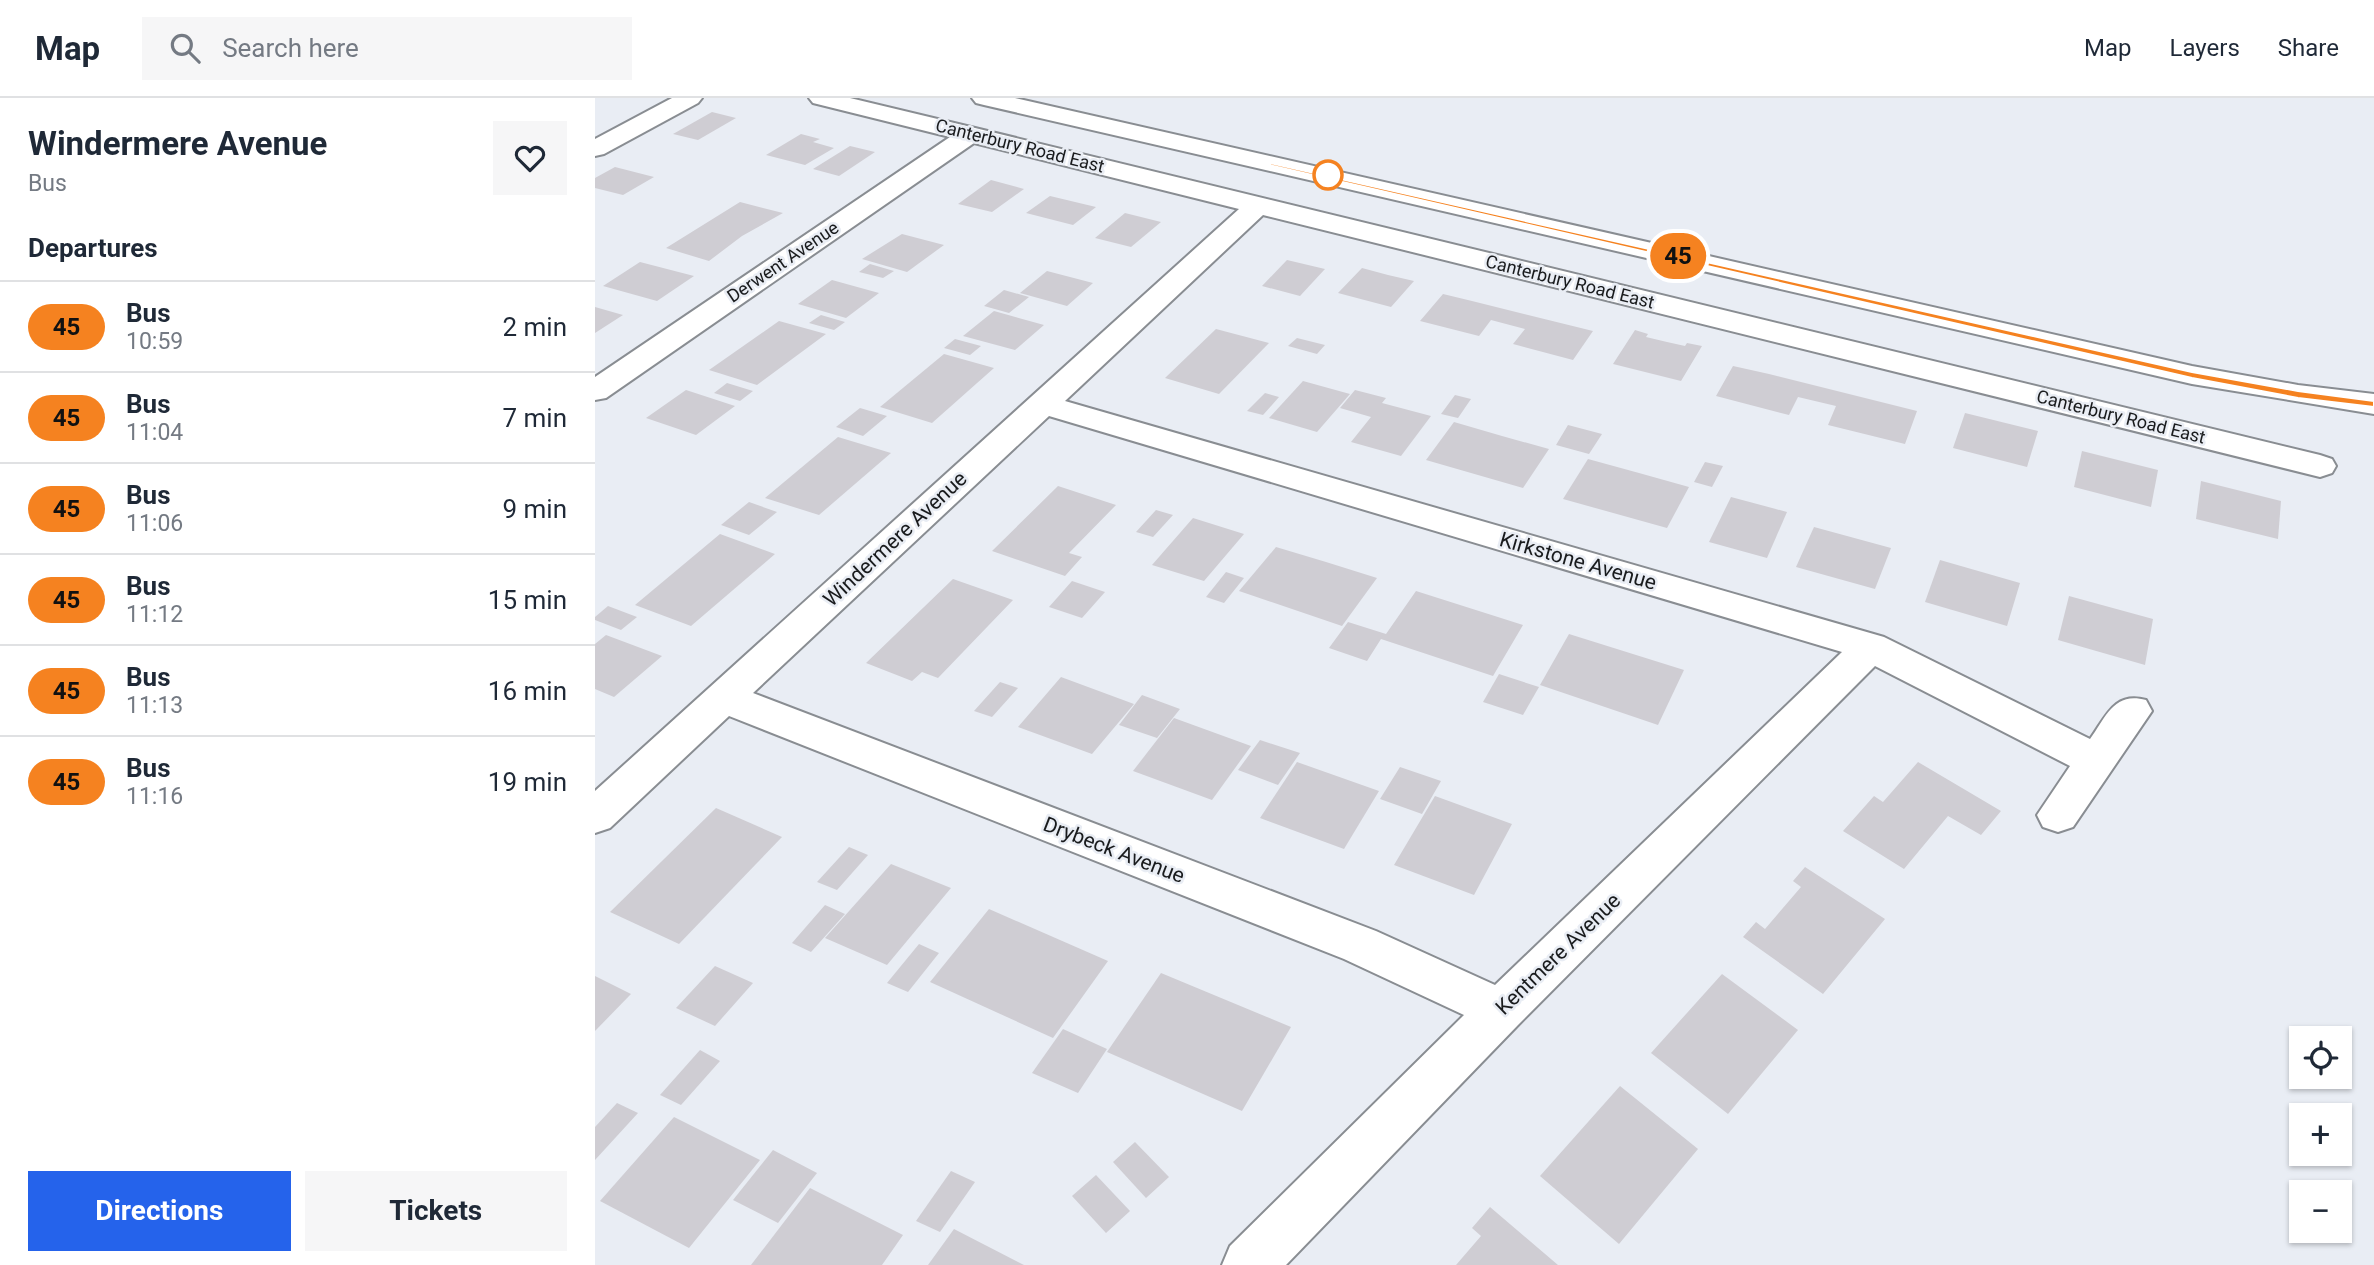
<!DOCTYPE html>
<html lang="en">
<head>
<meta charset="utf-8">
<style>
  :root { --surface:#fff; --page:#f6f6f7; --text:#1f2937; --muted:#747a83; --line:#e0e1e3; --accent:#2563eb }
  body { margin:0; font-family:Roboto,sans-serif; background:var(--page); color:var(--text); height:100vh; display:flex; flex-direction:column; font-size:26px; white-space:nowrap }
  * { box-sizing:border-box; margin:0 }
  p { font-size:23px; color:var(--muted) }
  .icon { flex:none; width:38px; height:38px; fill:none; stroke:currentColor; stroke-width:2; stroke-linecap:round; stroke-linejoin:round }
  .map { position:relative; flex:1; overflow:hidden }
  .details { display:flex; flex-direction:column; background:var(--surface); width:595px }
  .details>* { flex:none }
  .badge { padding:0 14px; border-radius:23px; font-size:24px; line-height:46px }
  .controls { position:absolute; left:1694px; top:928px; display:grid; gap:14px }
  .controls a { display:grid; place-items:center; width:63px; height:63px; border-radius:0px; background:var(--surface); box-shadow:0 2px 5px #0004; font-size:35px }
  .map>.badge { position:absolute; translate:-50% -50%; box-shadow:0 0 0 4px #fff }
  h2 { padding:0 28px; font-size:26px; line-height:63px }
  .round { display:grid; place-items:center; flex:none; width:74px; height:74px; border-radius:0px; background:var(--page) }
  .summary { display:flex; align-items:center; justify-content:space-between; height:119px; padding:0 28px }
  h1 { font-size:33px; font-weight:700; line-height:52px }
  .primary-button { display:flex; gap:14px; margin-top:auto; padding:14px 28px }
  .primary-button a { flex:1; height:80px; border-radius:0px; background:var(--accent); color:#fff; font-size:28px; font-weight:700; line-height:80px; text-align:center }
  .primary-button a+a { background:var(--page); color:var(--text) }
  ul { padding:0; list-style:none }
  li { display:flex; align-items:center; gap:21px; height:91px; padding:0 28px; border-top:2px solid var(--line) }
  li div { flex:1 }
  li b { display:block; font-size:26px }
  li em { font-style:normal }
  li .badge { min-width:77px; font-weight:700; text-align:center }
  header { display:flex; align-items:center; gap:42px; box-sizing:border-box; height:98px; padding:0 35px; background:var(--surface); border-bottom:2px solid var(--line) }
  header strong { font-size:33px }
  nav { display:flex; gap:38px; margin-inline-start:auto; font-size:24px }
  .search { width:490px; height:63px; background:var(--page); display:flex; align-items:center; gap:18px; box-sizing:border-box; padding:0 24px; border-radius:0px; color:var(--muted); font-size:26px }
  main { display:flex; flex:1; min-height:0 }
  .map>svg:first-child { display:block }
  .building { fill:#cfcdd3 }
  .lines { fill:none; stroke-linecap:round; stroke-linejoin:round }
  .street-casing { stroke:#898d92; stroke-width:4 }
  .highway-casing { stroke:#898d92; stroke-width:4 }
  .street { fill:#fff; fill-rule:evenodd }
  .highway { fill:#fff; fill-rule:evenodd }
  .line { fill:#f58220; stroke:#fff; stroke-width:2 }
  .stop-dot { fill:#fff; stroke:#f58220; stroke-width:3.5 }
  .labels { text-anchor:middle; stroke-width:5; stroke-linejoin:round; paint-order:stroke }
  .far-street-label { font-size:18px; fill:#191b1d; stroke:#e9edf4 }
  .street-label { font-size:21px; fill:#191b1d; stroke:#e9edf4 }
</style>
</head>
<body>
<header>
<strong>Map</strong>
<div class="search"><svg class="icon" aria-label="search" viewBox="0 0 24 24"><circle cx="10" cy="10" r="6"/><path d="M15 15l6 6"/></svg>Search here</div>
<nav><a>Map</a><a>Layers</a><a>Share</a></nav>
</header>
<main>
<section class="details">
<div class="summary"><div><h1>Windermere Avenue</h1><p>Bus</p></div><a class="round"><svg class="icon" aria-label="heart" viewBox="0 0 24 24"><path d="M12 20l-8-8c-3-5 5-10 8-4 3-6 11-1 8 4z"/></svg></a></div>
<h2>Departures</h2>
<ul>
<li><span class="badge" style="background:#f58220;color:#111">45</span><div><b>Bus</b><p>10:59</p></div><em>2 min</em></li>
<li><span class="badge" style="background:#f58220;color:#111">45</span><div><b>Bus</b><p>11:04</p></div><em>7 min</em></li>
<li><span class="badge" style="background:#f58220;color:#111">45</span><div><b>Bus</b><p>11:06</p></div><em>9 min</em></li>
<li><span class="badge" style="background:#f58220;color:#111">45</span><div><b>Bus</b><p>11:12</p></div><em>15 min</em></li>
<li><span class="badge" style="background:#f58220;color:#111">45</span><div><b>Bus</b><p>11:13</p></div><em>16 min</em></li>
<li><span class="badge" style="background:#f58220;color:#111">45</span><div><b>Bus</b><p>11:16</p></div><em>19 min</em></li>
</ul>
<div class="primary-button"><a>Directions</a><a>Tickets</a></div>
</section>
<div class="map">
<svg width="1779" height="1167" viewBox="0 0 1779 1167">
  <rect width="100%" height="100%" fill="#e9edf4"/>
  <g class="building">
    <polygon points="117,14 141,20 103,42 78,36"/>
    <polygon points="206,36 225,41 218,44 239,50 210,67 171,57"/>
    <polygon points="255,48 280,54 244,78 218,71"/>
    <polygon points="20,69 59,79 28,97 0,90 0,80"/>
    <polygon points="396,82 429,91 397,114 363,106"/>
    <polygon points="455,98 501,109 478,127 431,115"/>
    <polygon points="145,104 188,115 147,138 114,163 71,150"/>
    <polygon points="530,115 566,124 536,149 500,140"/>
    <polygon points="307,136 349,147 312,174 267,161"/>
    <polygon points="692,162 730,171 705,198 667,188"/>
    <polygon points="45,164 99,178 62,203 8,188"/>
    <polygon points="275,166 299,173 288,180 264,174"/>
    <polygon points="767,170 793,177 819,183 796,209 743,195"/>
    <polygon points="452,173 498,185 472,208 425,195"/>
    <polygon points="237,182 284,195 251,220 203,206"/>
    <polygon points="409,192 434,199 414,215 389,208"/>
    <polygon points="848,196 877,203 998,233 978,262 918,246 930,231 896,222 884,238 825,223"/>
    <polygon points="0,209 28,217 0,235"/>
    <polygon points="399,213 449,227 420,252 368,238"/>
    <polygon points="226,217 250,224 239,232 214,225"/>
    <polygon points="184,223 231,236 162,287 114,272"/>
    <polygon points="621,231 674,245 624,296 570,280"/>
    <polygon points="1040,232 1053,236 1051,239 1072,244 1090,248 1092,245 1107,248 1086,283 1018,266"/>
    <polygon points="702,240 730,247 722,256 693,248"/>
    <polygon points="360,241 386,248 375,257 349,250"/>
    <polygon points="349,256 399,270 337,325 285,309"/>
    <polygon points="1138,268 1174,276 1322,313 1310,346 1233,327 1241,308 1203,299 1194,317 1121,298"/>
    <polygon points="708,283 755,296 722,334 674,320"/>
    <polygon points="132,285 158,293 145,303 119,295"/>
    <polygon points="91,292 140,308 101,337 51,320"/>
    <polygon points="760,292 791,300 787,305 836,318 806,358 756,344 776,319 745,310"/>
    <polygon points="670,295 684,299 668,317 652,313"/>
    <polygon points="860,297 876,301 863,320 846,316"/>
    <polygon points="265,310 292,318 268,338 241,329"/>
    <polygon points="1370,315 1443,333 1432,369 1358,350"/>
    <polygon points="859,324 907,338 954,351 928,390 831,362"/>
    <polygon points="973,327 1007,336 994,356 961,347"/>
    <polygon points="243,339 296,355 224,417 170,400"/>
    <polygon points="1487,353 1563,372 1556,409 1479,389"/>
    <polygon points="993,361 1044,375 1094,389 1072,430 968,401"/>
    <polygon points="1110,364 1128,368 1117,389 1099,384"/>
    <polygon points="1606,383 1686,403 1683,441 1601,421"/>
    <polygon points="463,388 521,407 474,455 487,459 470,478 397,453"/>
    <polygon points="1136,399 1192,414 1172,460 1114,444"/>
    <polygon points="154,404 182,414 154,437 126,427"/>
    <polygon points="561,412 578,417 558,439 541,434"/>
    <polygon points="598,420 649,436 609,483 557,467"/>
    <polygon points="1219,429 1296,450 1280,491 1201,469"/>
    <polygon points="125,436 180,456 96,528 40,507"/>
    <polygon points="681,449 731,464 782,480 747,528 644,493"/>
    <polygon points="1345,462 1425,485 1412,528 1330,504"/>
    <polygon points="631,474 649,480 629,505 611,499"/>
    <polygon points="358,481 418,502 343,580 327,574 317,583 271,565"/>
    <polygon points="477,483 510,494 487,520 454,509"/>
    <polygon points="821,493 928,527 898,578 786,541 772,563 734,550 753,524 791,536"/>
    <polygon points="1474,498 1558,521 1550,567 1463,542"/>
    <polygon points="13,508 42,519 26,532 0,522 0,519"/>
    <polygon points="974,536 1089,572 1063,627 945,587"/>
    <polygon points="11,537 67,558 19,599 0,591 0,546"/>
    <polygon points="904,576 944,589 928,617 888,604"/>
    <polygon points="466,579 539,606 497,656 423,629"/>
    <polygon points="405,584 423,590 397,619 379,613"/>
    <polygon points="547,597 585,611 562,640 524,627"/>
    <polygon points="579,620 656,648 617,702 538,673"/>
    <polygon points="665,642 705,655 683,687 643,672"/>
    <polygon points="702,664 784,693 749,751 665,720"/>
    <polygon points="1323,664 1406,713 1386,737 1353,718 1309,771 1248,733 1279,698 1288,704"/>
    <polygon points="805,669 846,683 827,716 785,701"/>
    <polygon points="840,698 917,726 879,797 799,767"/>
    <polygon points="121,710 187,739 84,846 15,814"/>
    <polygon points="254,749 273,757 242,792 222,784"/>
    <polygon points="296,766 356,790 292,867 230,840"/>
    <polygon points="1210,769 1290,821 1228,896 1148,839 1161,824 1170,831 1206,789 1198,783"/>
    <polygon points="230,807 250,816 216,854 197,845"/>
    <polygon points="394,811 513,863 458,940 335,884"/>
    <polygon points="324,846 344,855 313,894 292,885"/>
    <polygon points="120,868 158,885 120,928 81,910"/>
    <polygon points="566,875 696,929 647,1013 512,954"/>
    <polygon points="1127,876 1203,932 1133,1016 1056,955"/>
    <polygon points="0,878 36,896 0,933"/>
    <polygon points="468,931 512,951 483,995 437,975"/>
    <polygon points="105,952 125,963 86,1007 65,997"/>
    <polygon points="1025,988 1103,1051 1024,1146 945,1078"/>
    <polygon points="22,1005 43,1015 0,1062 0,1029"/>
    <polygon points="79,1019 165,1062 94,1150 5,1103"/>
    <polygon points="540,1044 574,1079 551,1100 518,1064"/>
    <polygon points="178,1052 222,1075 183,1125 138,1102"/>
    <polygon points="356,1073 380,1084 345,1134 321,1123"/>
    <polygon points="501,1077 535,1113 511,1135 477,1098"/>
    <polygon points="215,1090 308,1137 287,1167 156,1167"/>
    <polygon points="895,1109 963,1167 861,1167 886,1138 877,1130"/>
    <polygon points="359,1131 429,1167 333,1167"/>
  </g>
  <g class="lines">
    <g class="street-casing">
      <g id="street">
        <polygon points="77,0 107,0 103,5 9,56 0,58 0,41"/>
        <path d="M 214,0 L 255,0 L 376,29 L 1725,357 L 1737,361 L 1741,368 L 1737,375 L 1725,379 L 668,117 L 470,303 L 1289,539 L 1495,641 C 1511,619 1519,593 1551,602 L 1557,613 L 1478,729 L 1463,734 L 1448,729 L 1442,717 L 1475,668 L 1280,568 L 923,927 L 691,1167 L 627,1167 L 635,1148 L 869,917 L 749,861 L 134,618 L 15,730 L 0,735 L 0,693 L 644,111 L 379,45 L 11,300 L 0,302 L 0,279 L 355,39 L 218,5 ZM 454,318 L 1247,554 L 900,887 L 781,833 L 158,595 Z"/>
      </g>
    </g>
    <g class="highway-casing">
      <polygon id="highway" points="377,0 420,0 1597,268 1703,287 1779,296 1779,316 1597,286 389,7 381,5"/>
    </g>
    <use href="#street" class="street"/>
    <use href="#highway" class="highway"/>
  </g>
  <polygon class="line" points="384,0 388,0 1597,274 1703,293 1779,303 1779,309 1703,300 1597,280"/>
  <circle class="stop-dot" cx="733" cy="77" r="14"/>
  <g class="labels">
    <g class="far-street-label">
      <text transform="translate(425 48) rotate(14)" y="6">Canterbury Road East</text>
      <text transform="translate(188 164) rotate(-34)" y="6">Derwent Avenue</text>
      <text transform="translate(975 184) rotate(14)" y="6">Canterbury Road East</text>
      <text transform="translate(1526 319) rotate(14)" y="6">Canterbury Road East</text>
    </g>
    <g class="street-label">
      <text transform="translate(300 441) rotate(-43)" y="7">Windermere Avenue</text>
      <text transform="translate(983 463) rotate(16)" y="7">Kirkstone Avenue</text>
      <text transform="translate(519 752) rotate(21)" y="7">Drybeck Avenue</text>
      <text transform="translate(963 856) rotate(-44)" y="7">Kentmere Avenue</text>
    </g>
  </g>
</svg>
<div class="controls">
<a><svg class="icon" aria-label="locate" viewBox="0 0 24 24"><circle cx="12" cy="12" r="6"/><path d="M12 2v4M12 18v4M2 12h4M18 12h4"/></svg></a>
<a>+</a>
<a>−</a>
</div>
<b class="badge" style="left:1083px;top:158px;background:#f58220;color:#111">45</b>
</div>
</main>
</body>
</html>
